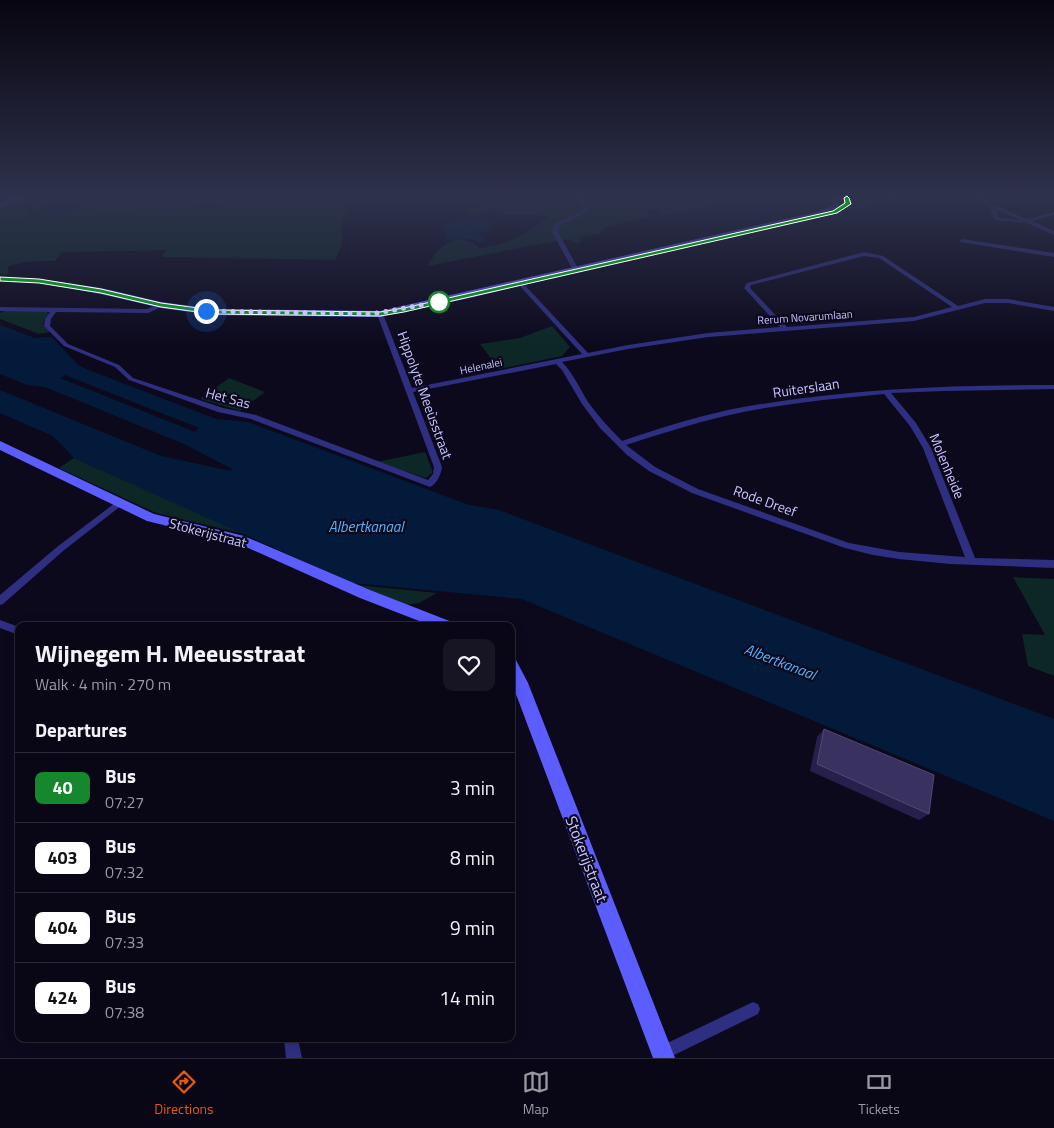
<!DOCTYPE html>
<html lang="en">
<head>
<meta charset="utf-8">
<style>
  :root { --surface:#090716; --page:#171523; --text:#f1f3f6; --muted:#9999a1; --line:#292835; --accent:#ea580c }
  body { margin:0; font-family:"Titillium Web",sans-serif; background:var(--page); color:var(--text); height:100vh; display:flex; flex-direction:column; font-size:19px; white-space:nowrap }
  * { box-sizing:border-box; margin:0 }
  p { font-size:16px; color:var(--muted) }
  .icon { flex:none; width:28px; height:28px; fill:none; stroke:currentColor; stroke-width:2; stroke-linecap:round; stroke-linejoin:round }
  .map { position:relative; flex:1; overflow:hidden }
  .details { position:absolute; left:15px; top:622px; width:500px; height:420px; display:flex; flex-direction:column; background:var(--surface); border-radius:10px; box-shadow:0 2px 12px #0003,0 0 0 1px var(--line) }
  .details>* { flex:none }
  .badge { padding:0 10px; border-radius:8px; font-size:18px; line-height:32px }
  .you { position:absolute; width:25px; height:25px; margin:-12px; border:4px solid #fff; border-radius:50%; background:#1a73e8; box-shadow:0 0 0 8px #1a73e833 }
  .map>.badge { position:absolute; translate:-50% -50%; box-shadow:0 0 0 2px #fff }
  h2 { padding:0 20px; font-size:19px; line-height:45px }
  .round { display:grid; place-items:center; flex:none; width:52px; height:52px; border-radius:10px; background:var(--page) }
  .overview { display:flex; align-items:center; justify-content:space-between; height:85px; padding:0 20px }
  h1 { font-size:24px; font-weight:700; line-height:38px }
  ul { padding:0; list-style:none }
  li { display:flex; align-items:center; gap:15px; height:70px; padding:0 20px; border-top:1px solid var(--line) }
  li div { flex:1 }
  li b { display:block; font-size:19px }
  li em { font-style:normal }
  li .badge { min-width:55px; font-weight:700; text-align:center }
  .dock { display:flex; justify-content:space-around; align-items:center; height:70px; border-top:1px solid var(--line); background:var(--surface); font-size:14px; color:var(--muted) }
  .dock a { display:grid; justify-items:center; gap:2px }
  .dock .active { color:var(--accent) }
  .map>svg:first-child { display:block }
  .green { fill:#0c2725; fill-rule:evenodd }
  .water { fill:#041a3b; fill-rule:evenodd }
  .lines { fill:none; stroke-linecap:round; stroke-linejoin:round }
  .stream { stroke:#041a3b; stroke-width:1 }
  .street { fill:#2f2f81; fill-rule:evenodd }
  .secondary { fill:#5c5dff; fill-rule:evenodd }
  .wall { fill:#271f4c }
  .building { fill:#393160; stroke:#4f4879 }
  .line { fill:#15882e; stroke:#fff }
  .walk { stroke:#c9c5ff; stroke-width:5; stroke-dasharray:0 9 }
  .stop-dot { fill:#fff; stroke:#15882e; stroke-width:2.5 }
  .labels { text-anchor:middle; stroke-width:4.5; stroke-linejoin:round; paint-order:stroke }
  .far-street-label { font-size:11px; fill:#c9c5ff; stroke:#0c091d }
  .street-label { font-size:14px; fill:#c9c5ff; stroke:#0c091d }
  .water-label { font-size:15px; font-style:italic; fill:#53b5ff; stroke:#0c091d }
  .near-street-label { font-size:16px; fill:#c9c5ff; stroke:#0c091d }
</style>
</head>
<body>
<div class="map">
<svg width="1054" height="1058" viewBox="0 0 1054 1058">
  <rect width="100%" height="100%" fill="#0c091d"/>
  <g class="green">
    <path d="M 37,198 L 90,198 L 90,200 L 102,198 L 373,198 L 348,204 L 341,226 L 342,244 L 335,260 L 162,257 L 166,250 L 62,252 L 55,261 C 39,261 22,261 7,267 L 9,270 L 7,275 L 0,273 L 0,208 L 21,199 L 30,213 L 40,216 L 31,210 L 26,201 ZM 75,202 L 77,206 L 76,211 L 51,214 L 42,212 L 47,207 Z"/>
    <path d="M 459,198 L 761,198 L 758,200 L 664,215 L 656,209 L 646,211 L 652,216 L 605,227 L 600,233 L 580,237 L 582,242 L 573,243 L 570,239 L 555,241 L 428,266 C 438,244 459,230 480,248 C 508,245 527,233 549,217 L 539,215 L 505,215 L 492,210 L 473,216 L 466,213 L 477,205 Z"/>
    <polygon points="5,311 47,311 48,315 44,320 43,325 50,332 39,334 0,319 0,313"/>
    <polygon points="552,326 570,347 562,356 499,369 480,344 520,338"/>
    <polygon points="229,378 265,392 240,411 200,399"/>
    <polygon points="425,452 432,470 432,473 426,478 377,462"/>
    <polygon points="74,458 245,534 156,513 59,468"/>
    <polygon points="1013,577 1054,579 1054,676 1028,666 1022,634 1045,635"/>
    <polygon points="357,585 437,593 419,603 406,605"/>
  </g>
  <g class="water">
    <polygon points="64,201 71,201 79,207 76,211 51,214 41,212 47,207"/>
    <path d="M 455,219 C 466,217 482,216 492,223 L 489,229 L 478,234 L 485,238 L 483,239 L 485,241 L 480,243 C 468,234 456,243 447,240 L 449,238 L 442,229 L 443,226 L 452,220 L 480,231 Z"/>
    <path d="M 0,325 L 35,338 L 52,337 L 78,365 L 86,369 L 216,419 L 248,422 L 469,505 L 499,510 L 1054,719 L 1054,821 L 522,599 L 352,583 L 74,458 L 53,436 L 0,413 L 0,390 L 161,456 L 231,471 L 232,469 L 184,444 L 45,387 L 27,385 L 0,374 ZM 65,375 L 199,428 L 195,432 L 60,378 Z"/>
  </g>
  <g class="lines">
    <polyline class="stream" points="0,223 196,208 253,200 294,198"/>
    <g class="street">
      <polygon points="578,198 582,198 589,211 559,226 558,232 579,270 576,272 573,270 552,232 555,224 584,210"/>
      <polygon points="891,198 898,198 854,209 843,206 845,205 854,207"/>
      <path d="M 973,198 L 979,198 L 1027,219 L 1054,212 L 1054,215 L 1032,221 L 1054,231 L 1054,235 L 1027,223 L 995,220 L 989,206 ZM 995,209 L 1021,220 L 999,218 Z"/>
      <polygon points="962,239 1054,253 1054,257 960,242 959,241"/>
      <path d="M 864,252 L 883,256 L 958,306 L 985,299 L 1008,299 L 1054,307 L 1054,311 L 1008,303 L 985,303 L 914,321 L 708,337 L 628,349 L 562,362 C 573,373 580,389 588,402 C 598,416 610,429 622,441 C 657,429 692,418 728,410 C 836,389 944,385 1054,385 L 1054,389 L 944,391 L 891,393 L 916,423 L 931,448 L 975,558 L 1054,560 L 1054,568 L 950,564 L 899,559 L 873,555 L 845,548 L 692,493 L 649,471 L 627,455 L 600,428 L 582,404 L 562,370 L 556,364 L 413,392 L 442,467 C 441,474 437,484 430,487 L 251,419 L 218,412 L 129,380 L 115,367 L 64,346 L 44,326 L 45,319 L 50,312 L 0,311 L 0,307 L 147,309 L 159,304 L 163,304 L 163,306 L 148,313 L 56,312 L 51,319 L 50,326 L 68,344 L 119,365 L 133,378 L 223,408 L 256,415 L 428,480 L 433,474 L 434,467 L 377,314 L 378,313 L 383,314 L 412,388 L 582,354 L 518,284 L 518,282 L 522,282 L 588,353 L 628,345 L 708,333 L 780,327 L 745,289 L 744,288 L 747,283 ZM 864,256 L 879,258 L 952,307 L 914,317 L 787,327 L 750,288 L 751,285 ZM 884,394 L 910,426 L 923,448 L 965,557 L 899,552 L 849,543 L 698,489 L 655,467 L 626,445 C 659,434 692,424 725,416 C 777,404 831,399 884,394 Z"/>
      <polygon points="119,500 123,503 122,505 63,551 3,604 0,605 0,595 57,547"/>
      <polygon points="0,620 19,627 19,635 0,628"/>
      <polygon points="753,1002 758,1004 760,1009 758,1014 668,1058 657,1058 654,1053 657,1048"/>
      <polygon points="284,1039 298,1039 302,1058 286,1058"/>
    </g>
    <g class="secondary">
      <polygon points="14,198 22,198 0,208 0,204"/>
      <polygon points="835,198 841,198 838,208 845,202 844,198 850,198 852,202 845,209 831,215 828,212 474,297 380,317 213,315 161,308 101,294 39,283 0,281 0,277 39,279 101,288 161,302 213,309 380,311 816,212 832,206"/>
      <polygon points="0,441 154,514 244,536 370,590 452,622 454,626 432,626 360,598 237,543 147,521 0,450"/>
      <polygon points="511,658 516,660 528,683 675,1058 653,1058 511,681"/>
    </g>
  </g>
  <polygon class="wall" points="824,729 929,814 919,820 810,771 817,737"/>
  <polygon class="building" points="824,729 934,775 929,814 817,764"/>
  <linearGradient id="sky" x2="0" y2="1"><stop stop-color="#070510"/><stop offset="0.57" stop-color="#2e324c"/><stop offset="1" stop-color="#2e324c" stop-opacity="0"/></linearGradient>
  <rect width="1054" height="346" fill="url(#sky)"/>
  <polygon class="line" points="847,196 849,198 851,204 837,213 404,312 380,316 213,314 161,307 101,293 39,283 0,281 0,277 39,279 101,289 161,303 213,310 380,312 404,308 833,211 845,203 844,198"/>
  <g class="lines">
    <polyline class="walk" points="206,311 372,314 439,302"/>
  </g>
  <circle class="stop-dot" cx="439" cy="302" r="10"/>
  <g class="labels">
    <g class="far-street-label">
      <text transform="translate(805 317) rotate(-4)" y="4">Rerum Novarumlaan</text>
      <text transform="translate(481 366) rotate(-12)" y="4">Helenalei</text>
    </g>
    <g class="street-label">
      <text transform="translate(806 388) rotate(-8)" y="5">Ruiterslaan</text>
      <text transform="translate(425 395) rotate(70)" y="5">Hippolyte Meeùsstraat</text>
      <text transform="translate(228 398) rotate(15)" y="5">Het Sas</text>
      <text transform="translate(947 466) rotate(67)" y="5">Molenheide</text>
      <text transform="translate(765 501) rotate(20)" y="5">Rode Dreef</text>
      <text transform="translate(208 533) rotate(15)" y="5">Stokerijstraat</text>
    </g>
    <g class="water-label">
      <text x="366" y="532">Albertkanaal</text>
      <text transform="translate(780 662) rotate(21)" y="5">Albertkanaal</text>
    </g>
    <g class="near-street-label">
      <text transform="translate(587 859) rotate(69)" y="6">Stokerijstraat</text>
    </g>
  </g>
</svg>
<div class="you" style="left:206px;top:311px"></div>
<section class="details">
<div class="overview"><div><h1>Wijnegem H. Meeusstraat</h1><p>Walk · 4 min · 270 m</p></div><a class="round"><svg class="icon" aria-label="heart" viewBox="0 0 24 24"><path d="M12 20l-8-8c-3-5 5-10 8-4 3-6 11-1 8 4z"/></svg></a></div>
<h2>Departures</h2>
<ul>
<li><span class="badge" style="background:#15882e;color:#fff">40</span><div><b>Bus</b><p>07:27</p></div><em>3 min</em></li>
<li><span class="badge" style="background:#fff;color:#111">403</span><div><b>Bus</b><p>07:32</p></div><em>8 min</em></li>
<li><span class="badge" style="background:#fff;color:#111">404</span><div><b>Bus</b><p>07:33</p></div><em>9 min</em></li>
<li><span class="badge" style="background:#fff;color:#111">424</span><div><b>Bus</b><p>07:38</p></div><em>14 min</em></li>
</ul>
</section>
</div>
<nav class="dock">
<a class="active"><svg class="icon" aria-label="directions" viewBox="0 0 24 24"><path d="M12 3l9 9-9 9-9-9zM9 14v-3h6M13 9l2 2-2 2"/></svg>Directions</a>
<a><svg class="icon" aria-label="map" viewBox="0 0 24 24"><path d="M3 6l6-2 6 2 6-2v14l-6 2-6-2-6 2zM9 4v14M15 6v14"/></svg>Map</a>
<a><svg class="icon" aria-label="tickets" viewBox="0 0 24 24"><path d="M3 7h18v10H3zM15 7v10"/></svg>Tickets</a>
</nav>
</body>
</html>
